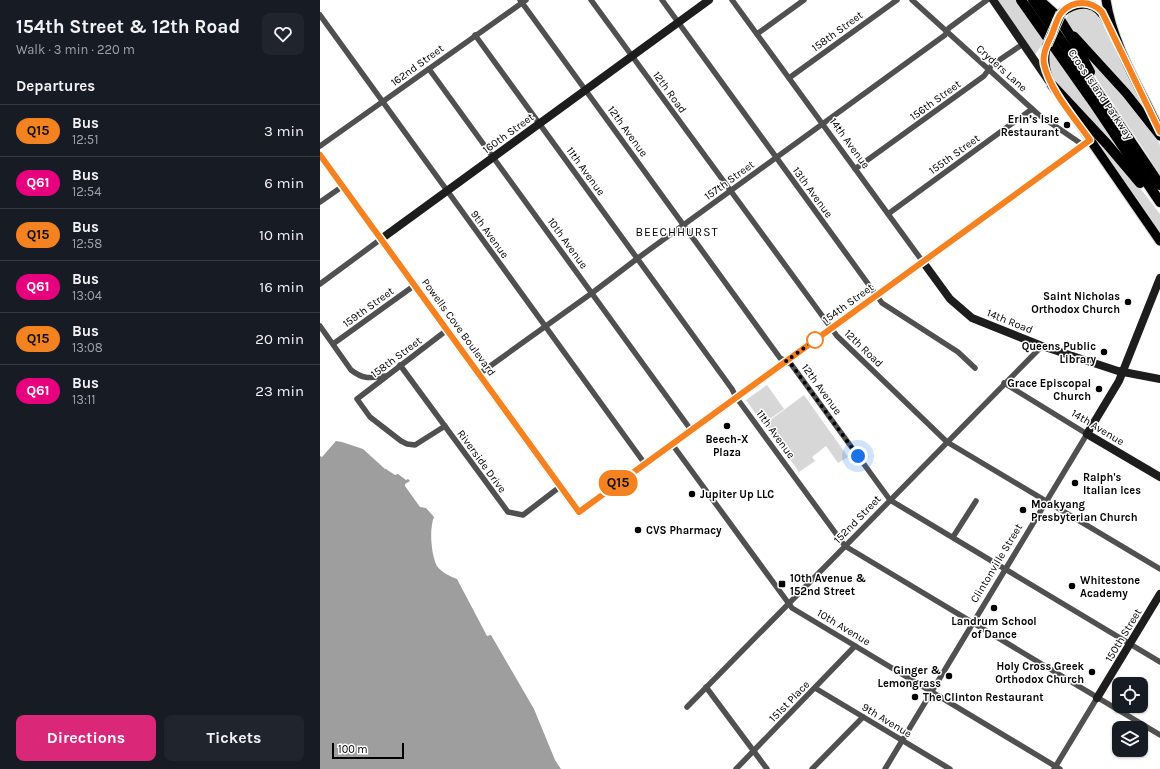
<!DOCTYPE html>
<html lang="en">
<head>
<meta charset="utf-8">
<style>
  :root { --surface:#171b24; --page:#20242c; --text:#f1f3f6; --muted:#9ea1a6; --line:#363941; --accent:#db2777 }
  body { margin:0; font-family:Karla,sans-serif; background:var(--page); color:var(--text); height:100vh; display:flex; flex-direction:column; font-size:15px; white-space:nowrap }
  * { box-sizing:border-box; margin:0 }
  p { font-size:13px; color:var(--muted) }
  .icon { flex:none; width:22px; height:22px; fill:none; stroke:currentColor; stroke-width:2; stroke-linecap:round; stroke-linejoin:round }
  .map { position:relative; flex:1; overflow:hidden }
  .drawer { display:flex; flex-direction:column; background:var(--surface); width:320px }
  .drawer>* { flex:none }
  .badge { padding:0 8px; border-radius:13px; font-size:14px; line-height:26px }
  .controls { position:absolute; left:792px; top:677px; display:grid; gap:8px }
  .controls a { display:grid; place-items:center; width:36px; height:36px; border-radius:8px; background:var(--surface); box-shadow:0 1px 3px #0004; font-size:20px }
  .scale { position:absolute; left:12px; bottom:10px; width:72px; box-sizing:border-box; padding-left:4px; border:2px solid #000; border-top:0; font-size:11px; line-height:14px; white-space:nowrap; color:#000; -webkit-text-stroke:3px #fff; paint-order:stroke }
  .you { position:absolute; width:20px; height:20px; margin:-10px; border:3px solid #fff; border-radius:50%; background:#1a73e8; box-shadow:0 0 0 6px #1a73e833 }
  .map>.badge { position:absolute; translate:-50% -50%; box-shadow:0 0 0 2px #fff }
  h2 { padding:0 16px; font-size:15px; line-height:36px }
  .round { display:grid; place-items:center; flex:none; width:42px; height:42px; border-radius:8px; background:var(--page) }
  .headline { display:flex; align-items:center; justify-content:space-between; height:68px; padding:0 16px }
  h1 { font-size:19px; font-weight:700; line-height:30px }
  .button { display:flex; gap:8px; margin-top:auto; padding:8px 16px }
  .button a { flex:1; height:46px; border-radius:8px; background:var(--accent); color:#fff; font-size:16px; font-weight:700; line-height:46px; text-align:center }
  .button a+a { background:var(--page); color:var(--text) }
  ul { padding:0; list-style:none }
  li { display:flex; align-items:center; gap:12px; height:52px; padding:0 16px; border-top:1px solid var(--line) }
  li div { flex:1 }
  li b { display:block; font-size:15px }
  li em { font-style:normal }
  li .badge { min-width:44px; font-weight:700; text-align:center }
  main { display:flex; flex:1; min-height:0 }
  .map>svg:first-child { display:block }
  .green { fill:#d7d7d7 }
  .water { fill:#9e9e9e }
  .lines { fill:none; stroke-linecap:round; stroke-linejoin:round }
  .primary-casing { stroke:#dbdbdb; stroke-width:11 }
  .highway-casing { stroke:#dbdbdb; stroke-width:12 }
  .street { stroke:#505050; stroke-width:5.5 }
  .secondary { stroke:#1d1d1d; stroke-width:8 }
  .primary { stroke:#000; stroke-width:9 }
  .highway { stroke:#000; stroke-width:10 }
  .primary-bridge-casing { stroke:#dbdbdb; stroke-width:11; stroke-linecap:butt }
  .primary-bridge { stroke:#000; stroke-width:9 }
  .line-casing { stroke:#fff; stroke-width:9 }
  .line { stroke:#f58220; stroke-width:6 }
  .walk { stroke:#000; stroke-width:4; stroke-dasharray:0 7.2 }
  .poi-dot { fill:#000; stroke:#fff; stroke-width:1.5 }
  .stop-dot { fill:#fff; stroke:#f58220; stroke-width:2 }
  .labels { text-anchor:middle; stroke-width:3; stroke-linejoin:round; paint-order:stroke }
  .street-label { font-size:11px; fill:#000; stroke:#fff }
  .poi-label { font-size:11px; font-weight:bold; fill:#000; stroke:#fff; text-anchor:start }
  .neighbourhood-label { font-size:12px; letter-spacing:1px; fill:#000; stroke:#fff }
</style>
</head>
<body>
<main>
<section class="drawer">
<div class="headline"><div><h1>154th Street &amp; 12th Road</h1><p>Walk · 3 min · 220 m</p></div><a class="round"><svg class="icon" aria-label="heart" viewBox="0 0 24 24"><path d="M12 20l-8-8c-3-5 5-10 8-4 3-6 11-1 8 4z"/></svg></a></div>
<h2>Departures</h2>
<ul>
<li><span class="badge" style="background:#f58220;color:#111">Q15</span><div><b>Bus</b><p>12:51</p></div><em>3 min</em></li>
<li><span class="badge" style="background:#e6007e;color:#fff">Q61</span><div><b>Bus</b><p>12:54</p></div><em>6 min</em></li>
<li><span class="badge" style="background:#f58220;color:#111">Q15</span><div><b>Bus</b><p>12:58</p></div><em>10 min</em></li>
<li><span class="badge" style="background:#e6007e;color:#fff">Q61</span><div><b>Bus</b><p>13:04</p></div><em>16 min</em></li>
<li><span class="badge" style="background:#f58220;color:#111">Q15</span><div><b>Bus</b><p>13:08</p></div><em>20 min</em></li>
<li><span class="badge" style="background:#e6007e;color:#fff">Q61</span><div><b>Bus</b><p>13:11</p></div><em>23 min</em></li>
</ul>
<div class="button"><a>Directions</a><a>Tickets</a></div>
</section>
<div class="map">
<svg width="840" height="769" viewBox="0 0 840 769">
  <rect width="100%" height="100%" fill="#fff"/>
  <g class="green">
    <polygon points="677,0 696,0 724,41 715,55"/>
    <polygon points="773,6 786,25 804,70 820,102 819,103 745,21 752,7"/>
    <path d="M 761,48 C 788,79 820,109 840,145 L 840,176 C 828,155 814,134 800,114 C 786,92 771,72 761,48 Z"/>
    <polygon points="732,51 793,139 792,141 810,168 747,97 732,76 729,60"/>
    <polygon points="769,131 807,171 840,214 840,233"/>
    <polygon points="447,385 464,409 443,424 426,400"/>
    <polygon points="484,395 528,457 518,463 506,446 492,457 495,461 479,472 445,424"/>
  </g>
  <path class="water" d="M 16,441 L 22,442 L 43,449 L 65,469 L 66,469 L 75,475 L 78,474 L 86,480 L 88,479 L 90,481 L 85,484 L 85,486 L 100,507 L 106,508 L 114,517 C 109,529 111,554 117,566 C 121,572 131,577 137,579 L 167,636 L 171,635 L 214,709 L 235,760 L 241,769 L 0,769 L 0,456 L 2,457 Z"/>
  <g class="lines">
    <g class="primary-casing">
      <g id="primary">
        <path d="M 786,0 C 793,45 818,84 837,125"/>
        <path d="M 741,13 C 758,0 777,0 787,22"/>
        <polyline points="754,36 806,93 840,136"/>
        <path d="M 727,45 C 722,60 726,77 735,90"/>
        <polyline points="744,102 840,241"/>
      </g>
    </g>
    <g class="highway-casing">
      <g id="highway">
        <polyline points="701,0 773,102 840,202"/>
        <polyline points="713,0 776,90 840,185"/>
        <polyline points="719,0 739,18 756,45 770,72"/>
        <polyline points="732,85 787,144 820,183"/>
      </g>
    </g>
    <g class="street">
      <polyline points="200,0 460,358 471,364 570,500 840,662"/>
      <polyline points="271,0 517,336 627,442 840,569"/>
      <polyline points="342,0 562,303 638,352 655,368"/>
      <polyline points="412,0 603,262"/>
      <polyline points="592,0 719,115 763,145"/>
      <polyline points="0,15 325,464"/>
      <polyline points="437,34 484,0"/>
      <polyline points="155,35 412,389 416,397 525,546 840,735"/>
      <polyline points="109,69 371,430"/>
      <polyline points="469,78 577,0"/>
      <polyline points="0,146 206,0"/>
      <polyline points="0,155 61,239 0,284"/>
      <polyline points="535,169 664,76 672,65 703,44"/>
      <polyline points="0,202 23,186"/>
      <polyline points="568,214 712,109"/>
      <path d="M 0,326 L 31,370 C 44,380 50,378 65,376"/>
      <polyline points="13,344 95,285"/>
      <polyline points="80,365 188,512 203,515 241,486"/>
      <polyline points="159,374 272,293 318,258 625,35 629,28 667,0"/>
      <polyline points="125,426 95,445 87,444 81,441 50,417 37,399 127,330"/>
      <polyline points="352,444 472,608 740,769"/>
      <polyline points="633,537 656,501"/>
      <polyline points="386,687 447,769"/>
      <polyline points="495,688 630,769"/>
      <polyline points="367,707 722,346"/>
      <polyline points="416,769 535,646"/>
      <polyline points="492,769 543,717"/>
      <polyline points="565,769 767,434 684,383"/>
      <polyline points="734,769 777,698"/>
    </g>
    <g class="secondary">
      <polyline points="389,0 61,239 259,512 770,140"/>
      <polyline points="673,0 728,80"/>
      <polyline points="603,262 630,299 652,318 722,346 798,371 840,379"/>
      <polyline points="840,278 799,381 767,434 840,477"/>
      <polyline points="777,698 840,594"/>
    </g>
    <use href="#primary" class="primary"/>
    <use href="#highway" class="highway"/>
    <g class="primary-bridge-casing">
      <polyline id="primary-bridge" points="727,45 741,13"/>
    </g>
    <use href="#primary-bridge" class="primary-bridge"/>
  </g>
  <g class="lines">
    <g class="line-casing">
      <path id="line" d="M 0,155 L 259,512 L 770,140 C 754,117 730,91 724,64 C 722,53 728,43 732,34 C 735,27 737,17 742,12 C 753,0 771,0 782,12 L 840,132"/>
    </g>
    <use href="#line" class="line"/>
    <polyline class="walk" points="495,340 466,361 471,364 538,456"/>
  </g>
  <g class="poi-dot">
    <circle cx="747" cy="125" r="4"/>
    <circle cx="808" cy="302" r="4"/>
    <circle cx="784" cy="352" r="4"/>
    <circle cx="779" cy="389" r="4"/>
    <circle cx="407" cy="426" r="4"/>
    <circle cx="755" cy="483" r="4"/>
    <circle cx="372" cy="494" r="4"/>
    <circle cx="703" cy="510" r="4"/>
    <circle cx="318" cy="530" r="4"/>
    <rect x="458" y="580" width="8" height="8" rx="2"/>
    <circle cx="752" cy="586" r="4"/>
    <circle cx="674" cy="608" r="4"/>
    <circle cx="772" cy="672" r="4"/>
    <circle cx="629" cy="676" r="4"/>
    <circle cx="595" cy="697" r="4"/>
  </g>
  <circle class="stop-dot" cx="495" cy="340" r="8"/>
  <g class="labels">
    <g class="street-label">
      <text transform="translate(517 31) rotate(-36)" y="4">158th Street</text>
      <text transform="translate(97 65) rotate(-36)" y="4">162nd Street</text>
      <text transform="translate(682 68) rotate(42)" y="4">Cryders Lane</text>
      <text transform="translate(350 92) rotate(54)" y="4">12th Road</text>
      <text transform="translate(781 94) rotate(56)" y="4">Cross Island Parkway</text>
      <text transform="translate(615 100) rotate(-36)" y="4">156th Street</text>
      <text transform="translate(308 131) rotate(54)" y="4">12th Avenue</text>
      <text transform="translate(188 133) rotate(-36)" y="4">160th Street</text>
      <text transform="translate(530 143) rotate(54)" y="4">14th Avenue</text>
      <text transform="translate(634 154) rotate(-36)" y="4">155th Street</text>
      <text transform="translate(266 171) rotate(54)" y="4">11th Avenue</text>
      <text transform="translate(409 180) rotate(-36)" y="4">157th Street</text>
      <text transform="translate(493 192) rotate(54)" y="4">13th Avenue</text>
      <text transform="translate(170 234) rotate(54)" y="4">9th Avenue</text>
      <text transform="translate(248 243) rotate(54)" y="4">10th Avenue</text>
      <text transform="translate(528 303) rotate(-36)" y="4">154th Street</text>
      <text transform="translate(48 307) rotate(-36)" y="4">159th Street</text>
      <text transform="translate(690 321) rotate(22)" y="4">14th Road</text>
      <text transform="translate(139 327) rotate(54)" y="4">Powells Cove Boulevard</text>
      <text transform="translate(544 348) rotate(44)" y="4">12th Road</text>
      <text transform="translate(76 357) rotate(-37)" y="4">158th Street</text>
      <text transform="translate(502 389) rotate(54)" y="4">12th Avenue</text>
      <text transform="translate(778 427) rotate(31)" y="4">14th Avenue</text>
      <text transform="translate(456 434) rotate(54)" y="4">11th Avenue</text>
      <text transform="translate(162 461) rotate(54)" y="4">Riverside Drive</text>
      <text transform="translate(537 519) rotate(-46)" y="4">152nd Street</text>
      <text transform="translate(676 563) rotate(-59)" y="4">Clintonville Street</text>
      <text transform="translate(524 627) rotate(31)" y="4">10th Avenue</text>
      <text transform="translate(803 635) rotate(-59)" y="4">150th Street</text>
      <text transform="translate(469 701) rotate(-46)" y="4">151st Place</text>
      <text transform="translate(567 720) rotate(31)" y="4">9th Avenue</text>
    </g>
    <g class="poi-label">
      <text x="739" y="123" text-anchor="end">Erin’s Isle<tspan x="739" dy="13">Restaurant</tspan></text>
      <text x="800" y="300" text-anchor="end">Saint Nicholas<tspan x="800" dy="13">Orthodox Church</tspan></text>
      <text x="776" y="350" text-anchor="end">Queens Public<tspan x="776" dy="13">Library</tspan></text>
      <text x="771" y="387" text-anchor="end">Grace Episcopal<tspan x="771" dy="13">Church</tspan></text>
      <text x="407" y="443" text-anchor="middle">Beech-X<tspan x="407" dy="13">Plaza</tspan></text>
      <text x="763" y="481">Ralph's<tspan x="763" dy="13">Italian Ices</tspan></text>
      <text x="380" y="498">Jupiter Up LLC</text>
      <text x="711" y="508">Moakyang<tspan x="711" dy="13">Presbyterian Church</tspan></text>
      <text x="326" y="534">CVS Pharmacy</text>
      <text x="470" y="582">10th Avenue &amp;<tspan x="470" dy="13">152nd Street</tspan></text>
      <text x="760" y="584">Whitestone<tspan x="760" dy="13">Academy</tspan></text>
      <text x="674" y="625" text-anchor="middle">Landrum School<tspan x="674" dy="13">of Dance</tspan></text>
      <text x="764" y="670" text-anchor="end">Holy Cross Greek<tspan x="764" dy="13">Orthodox Church</tspan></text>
      <text x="621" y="674" text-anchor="end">Ginger &amp;<tspan x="621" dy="13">Lemongrass</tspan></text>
      <text x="603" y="701">The Clinton Restaurant</text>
    </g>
    <g class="neighbourhood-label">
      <text x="357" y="236">BEECHHURST</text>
    </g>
  </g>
</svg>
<div class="controls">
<a><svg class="icon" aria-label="locate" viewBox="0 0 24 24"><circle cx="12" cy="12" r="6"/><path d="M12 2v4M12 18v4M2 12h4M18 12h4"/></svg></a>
<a><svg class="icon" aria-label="layers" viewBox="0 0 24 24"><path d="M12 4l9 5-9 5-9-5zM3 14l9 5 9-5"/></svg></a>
</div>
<div class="scale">100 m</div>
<div class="you" style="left:538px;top:456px"></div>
<b class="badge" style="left:298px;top:483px;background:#f58220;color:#111">Q15</b>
</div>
</main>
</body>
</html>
